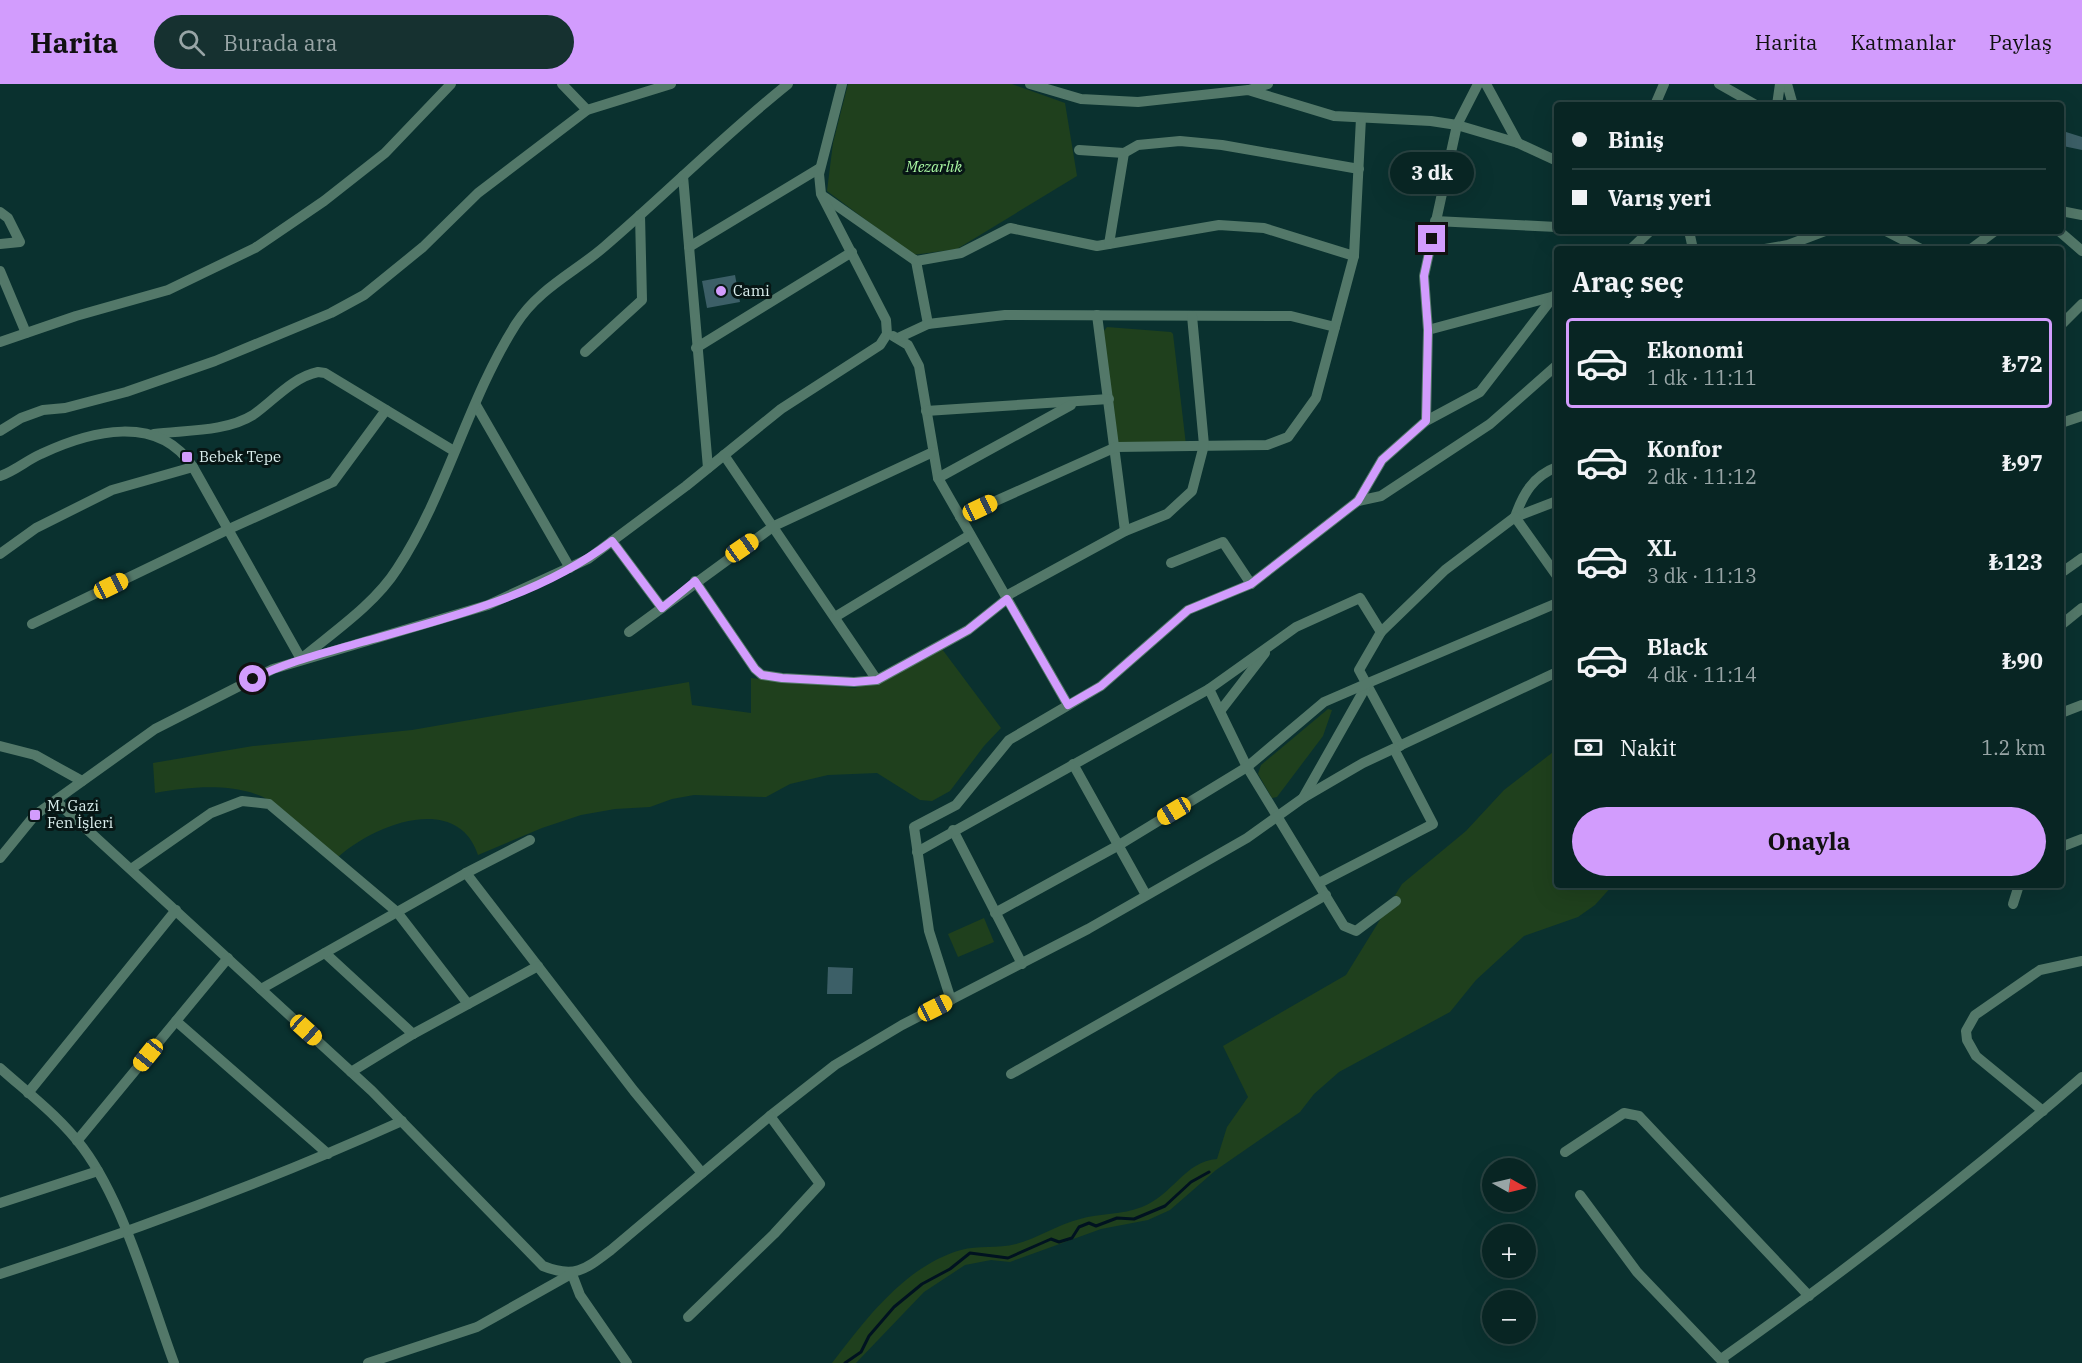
<!DOCTYPE html>
<html lang="tr">
<meta charset="utf-8">
<style>
:root{--surface:#082523;--page:#163130;--text:#f1f3f6;--muted:#98a5a6;--line:#294241;--accent:#d29cfd}
body{margin:0;font-family:"IBM Plex Serif",serif;background:var(--page);color:var(--text);height:100vh;display:flex;flex-direction:column;font-size:22px;white-space:nowrap}
*{box-sizing:border-box;margin:0}
p{font-size:20px;color:var(--muted)}
.icon{flex:none;width:33px;height:33px;fill:none;stroke:currentColor;stroke-width:2;stroke-linecap:round;stroke-linejoin:round}
.map{position:relative;flex:1;overflow:hidden}
.details{position:absolute;left:1554px;top:162px;width:510px;height:642px;display:flex;flex-direction:column;background:var(--surface);border-radius:6px;box-shadow:0 6px 24px #0002,0 0 0 2px var(--line)}
.details>*{flex:none}
.top-card{position:absolute;left:1554px;top:18px;width:510px;height:132px;border-radius:6px;box-shadow:0 6px 24px #0002,0 0 0 2px var(--line);display:grid;align-content:center;height:132px;padding:0 18px;background:var(--surface)}
.needle{width:39px;rotate:98deg}
.tools{position:absolute;left:1482px;top:1074px;display:grid;gap:12px}
.tools a{display:grid;place-items:center;width:54px;height:54px;border-radius:50%;background:var(--surface);box-shadow:0 6px 24px #0002,0 0 0 2px var(--line);font-size:30px}
.end{position:absolute;width:27px;height:27px;margin:-14px;border:8px solid #d29cfd;background:#111;box-shadow:0 0 0 3px #111}
.from{border-radius:50%}
.bubble{position:absolute;height:42px;border-radius:21px;background:var(--surface);box-shadow:0 6px 24px #0002,0 0 0 2px var(--line);font-size:20px;font-weight:800;line-height:42px;text-align:center}
.car{position:absolute;width:18px;height:36px;margin:-18px -9px;border-radius:8px;box-shadow:0 0 4px 2px #0007;background:linear-gradient(#f5c518 24%,#345 0 40%,#f5c518 0 76%,#345 0 86%,#f5c518 0)}
.top-card b{display:flex;align-items:center;gap:21px;height:57px;font-size:22px}
.top-card b+b{border-top:2px solid var(--line)}
.top-card i{width:15px;height:15px;background:var(--text)}
ul{padding:0;list-style:none}
li{display:flex;align-items:center;gap:18px;height:90px;margin:0 12px 9px;padding:0 6px;border:3px solid transparent;border-radius:6px}
li div{flex:1}
li b{display:block;font-size:22px}
li em{font-style:normal;font-weight:800}
li.active{border-color:var(--accent)}
li>.icon{width:54px;height:54px;stroke-width:1.5}
h2{padding:0 18px;font-size:27px;line-height:72px}
.pay{display:flex;align-items:center;gap:15px;height:66px;padding:0 18px;font-size:22px}
.pay p{margin-inline-start:auto}
.action{display:flex;gap:12px;margin-top:auto;padding:12px 18px}
.action a{flex:1;height:69px;border-radius:36px;background:var(--accent);color:#111;font-size:24px;font-weight:800;line-height:69px;text-align:center}
header{display:flex;align-items:center;gap:36px;box-sizing:border-box;height:84px;padding:0 30px;background:var(--accent);color:#111}
header strong{font-size:28px}
nav{display:flex;gap:33px;margin-inline-start:auto;font-size:21px}
.search{width:420px;height:54px;background:var(--page);display:flex;align-items:center;gap:15px;box-sizing:border-box;padding:0 21px;border-radius:33px;color:var(--muted);font-size:22px}
.map>svg:first-child{display:block}
.green{fill:#1f401d}
.lines{fill:none;stroke-linecap:round;stroke-linejoin:round}
.stream{stroke:#001220;stroke-width:3}
.building{fill:#3c5f67}
.minor{stroke:#537869;stroke-width:10}
.route{stroke:#d29cfd;stroke-width:8}
.poi-dot{fill:#d29cfd;stroke:#071615;stroke-width:2}
.labels{text-anchor:middle;stroke-width:6;stroke-linejoin:round;paint-order:stroke}
.park-label{font-size:15px;font-style:italic;fill:#a9f8a3;stroke:#071615}
.poi-label{font-size:15px;fill:#dbefee;stroke:#071615;text-anchor:start}
</style>
<header>
<strong>Harita</strong>
<div class="search"><svg class="icon" aria-label="search" viewBox="0 0 24 24"><circle cx="10" cy="10" r="6"/><path d="M15 15l6 6"/></svg>Burada ara</div>
<nav><a>Harita</a><a>Katmanlar</a><a>Paylaş</a></nav>
</header>
<div class="map">
<svg width="2082" height="1279" viewBox="0 0 2082 1279">
<rect width="100%" height="100%" fill="#0a312f"/>
<g class="green">
<polygon points="848,0 1012,0 1065,19 1077,92 957,165 913,171 827,107 833,59"/>
<polygon points="1107,243 1171,248 1173,250 1186,361 1116,360 1099,253"/>
<path d="M 942,565 L 1001,644 L 984,662 L 950,707 L 932,717 L 920,716 L 877,689 L 828,691 L 790,700 L 766,713 L 694,711 L 672,715 L 650,723 L 615,725 L 581,731 L 542,744 L 478,771 C 457,706 369,742 335,776 C 320,762 276,718 261,712 C 229,699 188,703 155,709 L 153,679 L 253,662 L 412,646 L 689,598 L 692,621 L 751,629 L 751,594 L 855,604 Z"/>
<polygon points="1328,625 1332,626 1323,652 1277,713 1272,714 1258,690 1261,681"/>
<path d="M 1557,665 L 1557,801 L 1613,801 L 1595,821 L 1578,833 L 1524,852 L 1476,896 L 1450,928 L 1339,988 L 1314,1010 L 1300,1028 L 1216,1086 L 1170,1126 L 1148,1136 L 1101,1145 L 1010,1178 L 991,1176 L 965,1181 L 924,1208 L 856,1279 L 832,1279 C 866,1235 905,1182 961,1166 C 978,1161 998,1165 1016,1160 C 1038,1154 1057,1141 1080,1135 C 1100,1129 1122,1131 1142,1123 C 1173,1111 1185,1077 1217,1075 L 1227,1043 L 1248,1013 L 1223,962 L 1346,891 L 1402,800 L 1466,747 L 1504,706 Z"/>
<polygon points="984,834 994,858 958,873 948,850"/>
</g>
<g class="lines">
<polyline class="stream" points="845,1279 861,1268 869,1252 894,1223 922,1200 950,1185 970,1169 1008,1174 1051,1155 1059,1158 1072,1154 1079,1143 1089,1139 1096,1142 1117,1134 1134,1135 1165,1122 1191,1098 1209,1088"/>
</g>
<g class="building">
<polygon points="2066,48 2082,53 2082,66 2063,62"/>
<polygon points="735,191 740,218 707,224 702,197"/>
<polygon points="828,883 853,884 852,910 827,910"/>
</g>
<g class="lines">
<g class="minor">
<polyline points="562,0 587,26"/>
<polyline points="1030,0 1081,15 1138,18 1248,6 1334,32 1431,37 1457,41 1518,59 1557,77"/>
<polyline points="1486,0 1518,59"/>
<polyline points="1719,0 1756,21"/>
<polyline points="1787,0 1793,21"/>
<polyline points="1249,6 1268,0"/>
<polyline points="1655,21 1664,0"/>
<polyline points="1777,21 1780,0"/>
<polyline points="1079,66 1124,69 1138,61 1180,57 1222,61 1359,85"/>
<polyline points="683,92 708,384"/>
<polyline points="823,112 916,177 961,169 1010,144 1097,162 1219,141 1264,144 1354,172"/>
<polyline points="2061,127 2082,131"/>
<polyline points="0,128 8,134 20,158 0,160"/>
<polyline points="1435,137 1557,143"/>
<polyline points="1689,147 1693,165"/>
<polyline points="1886,147 1921,165"/>
<polyline points="2059,147 2082,167"/>
<polyline points="1109,160 1124,69"/>
<polyline points="689,163 820,84"/>
<polyline points="1631,165 1650,147"/>
<polyline points="1765,165 1788,161 1825,147"/>
<polyline points="1971,165 1995,147"/>
<polyline points="916,177 928,240"/>
<polyline points="0,187 26,249"/>
<polyline points="1097,231 1125,447"/>
<polyline points="2061,241 2082,220"/>
<polyline points="1428,246 1555,212"/>
<polyline points="893,252 908,261 919,282 938,394 1068,621"/>
<polyline points="898,254 928,240 1005,231 1291,232 1335,243"/>
<polyline points="0,258 76,232 168,206 255,164 324,117 385,69 451,0"/>
<polyline points="696,264 852,168"/>
<polyline points="585,268 642,216 640,131"/>
<polyline points="476,321 570,484"/>
<polyline points="926,327 1109,315"/>
<polyline points="1426,337 1428,246 1424,192 1457,41 1478,0"/>
<polyline points="2061,339 2082,332"/>
<polyline points="0,347 21,334 43,326 65,324 126,308 215,277 331,229 364,211 423,163 478,109 587,26 671,0"/>
<path d="M 154,350 C 184,346 226,348 253,331 C 273,317 293,293 318,288 L 325,289 L 454,367"/>
<polyline points="724,371 877,596"/>
<path d="M 0,392 C 15,387 27,376 41,370 C 90,347 158,329 193,383 L 301,575 C 332,549 375,520 397,485 C 447,409 467,317 516,240 C 538,205 575,188 604,163 C 667,109 724,51 788,0"/>
<polyline points="938,394 1071,321"/>
<polyline points="1358,417 1381,412 1490,340 1557,281"/>
<polyline points="960,433 1116,363 1267,361 1288,353 1316,314 1354,172 1361,34"/>
<path d="M 1515,433 C 1523,410 1533,392 1557,383"/>
<polyline points="1515,433 1557,417"/>
<polyline points="612,457 662,524"/>
<polyline points="0,470 36,444 112,406 193,383"/>
<polyline points="1171,479 1223,458 1251,500"/>
<polyline points="2061,489 2082,474"/>
<polyline points="695,497 755,585 762,591 782,594 854,598 877,596 968,546 1007,515"/>
<polyline points="1006,512 1125,447 1167,430 1192,407 1204,361 1192,232"/>
<polyline points="835,533 970,451"/>
<polyline points="32,540 229,445 333,398 386,326"/>
<polyline points="2061,541 2082,524"/>
<polyline points="629,548 774,442 933,368"/>
<polyline points="1209,605 1247,683 1344,842 1356,847 1396,817"/>
<polyline points="1221,626 1265,569"/>
<polyline points="2061,629 2082,621"/>
<polyline points="0,662 35,671 82,697"/>
<polyline points="1400,662 1359,586 1381,548 1445,486 1515,433 1557,492"/>
<polyline points="1073,680 1146,811"/>
<polyline points="1303,714 1368,599 1557,519"/>
<path d="M 56,717 L 372,1007 L 543,1182 C 575,1195 586,1185 611,1166 L 770,1032 L 835,981 L 902,941 L 1088,845 L 1247,754 L 1303,714 L 1363,679 L 1557,588"/>
<polyline points="953,746 1022,880"/>
<polyline points="2061,763 2082,755"/>
<polyline points="917,768 1209,605 1296,543 1360,514 1381,548"/>
<polyline points="0,774 35,731 155,645 273,585 488,521 588,475 686,402 781,325 880,261 887,250 886,236 821,110 819,90 842,0"/>
<polyline points="131,785 211,729 242,717 269,720 397,828 468,920"/>
<polyline points="466,789 634,1007 702,1089"/>
<polyline points="1319,799 1433,740 1394,665"/>
<polyline points="2013,820 2019,801"/>
<polyline points="995,829 1119,761 1247,683 1324,618 1368,599"/>
<polyline points="325,869 413,950"/>
<polyline points="261,905 466,789 530,756"/>
<polyline points="951,916 929,847 914,743 956,721 1009,656 1101,602 1188,526 1251,500 1358,417 1382,376 1426,337 1480,308 1554,212"/>
<polyline points="176,937 328,1070"/>
<path d="M 0,984 C 28,1009 60,1033 83,1064 C 124,1119 150,1214 174,1279"/>
<polyline points="351,988 413,950 538,882"/>
<polyline points="1011,990 1326,811"/>
<polyline points="28,1009 176,826"/>
<polyline points="2043,1027 1976,972 1967,956 1966,947 1975,931 2040,886 2082,877"/>
<polyline points="77,1057 228,874"/>
<polyline points="1565,1068 1624,1029 1639,1032 1809,1212"/>
<polyline points="1580,1111 1637,1188 1724,1279"/>
<polyline points="0,1119 98,1087"/>
<path d="M 0,1190 C 137,1146 271,1096 402,1037"/>
<polyline points="572,1190 580,1211 627,1279"/>
<polyline points="688,1233 774,1150 820,1100 770,1032"/>
<path d="M 1721,1275 C 1848,1185 1965,1095 2082,993"/>
<polyline points="368,1279 477,1243 573,1189"/>
</g>
</g>
<g class="lines">
<path class="route" d="M 253,595 C 288,577 325,569 362,558 C 448,534 540,512 612,457 L 662,524 L 695,497 L 755,585 L 762,591 L 782,594 L 854,598 L 877,596 L 968,546 L 1007,515 L 1068,621 L 1101,602 L 1188,526 L 1251,500 L 1358,417 L 1382,376 L 1426,337 L 1428,246 L 1424,192 L 1432,155"/>
</g>
<g class="poi-dot">
<circle cx="721" cy="207" r="6"/>
<rect x="181" y="367" width="12" height="12" rx="3"/>
<rect x="29" y="725" width="12" height="12" rx="3"/>
</g>
<g class="labels">
<g class="park-label">
<text x="934" y="88">Mezarlık</text>
</g>
<g class="poi-label">
<text x="733" y="212">Cami</text>
<text x="199" y="378">Bebek Tepe</text>
<text x="47" y="727">M. Gazi<tspan x="47" dy="17">Fen İşleri</tspan></text>
</g>
</g>
</svg>
<div class="tools">
<a><svg class="needle" viewBox="-14 -14 28 28"><path d="M0-13l5 13h-10z" fill="#e53935"/><path d="M0 13l5-13h-10z" fill="#98a5a6"/></svg></a>
<a>+</a>
<a>−</a>
</div>
<i class="end from" style="left:253px;top:595px"></i>
<i class="end" style="left:1432px;top:155px"></i>
<div class="bubble" style="left:1390px;top:68px;width:84px">3 dk</div>
<i class="car" style="left:980px;top:424px;rotate:65deg"></i>
<i class="car" style="left:742px;top:464px;rotate:55deg"></i>
<i class="car" style="left:111px;top:502px;rotate:64deg"></i>
<i class="car" style="left:1174px;top:727px;rotate:239deg"></i>
<i class="car" style="left:935px;top:924px;rotate:63deg"></i>
<i class="car" style="left:306px;top:946px;rotate:132deg"></i>
<i class="car" style="left:148px;top:971px;rotate:219deg"></i>
<div class="top-card">
<b><i class="from"></i>Biniş</b>
<b><i></i>Varış yeri</b>
</div>
<section class="details">
<h2>Araç seç</h2>
<ul>
<li class="active"><svg class="icon" aria-label="car" viewBox="0 0 24 24"><path d="M5 17H2v-5l4-1 3-4h7l3 4 3 1v5h-3M9 17h6M6 11h13"/><circle cx="7" cy="17" r="2"/><circle cx="17" cy="17" r="2"/></svg><div><b>Ekonomi</b><p>1 dk · 11:11</p></div><em>₺72</em></li>
<li><svg class="icon" aria-label="car" viewBox="0 0 24 24"><path d="M5 17H2v-5l4-1 3-4h7l3 4 3 1v5h-3M9 17h6M6 11h13"/><circle cx="7" cy="17" r="2"/><circle cx="17" cy="17" r="2"/></svg><div><b>Konfor</b><p>2 dk · 11:12</p></div><em>₺97</em></li>
<li><svg class="icon" aria-label="car" viewBox="0 0 24 24"><path d="M5 17H2v-5l4-1 3-4h7l3 4 3 1v5h-3M9 17h6M6 11h13"/><circle cx="7" cy="17" r="2"/><circle cx="17" cy="17" r="2"/></svg><div><b>XL</b><p>3 dk · 11:13</p></div><em>₺123</em></li>
<li><svg class="icon" aria-label="car" viewBox="0 0 24 24"><path d="M5 17H2v-5l4-1 3-4h7l3 4 3 1v5h-3M9 17h6M6 11h13"/><circle cx="7" cy="17" r="2"/><circle cx="17" cy="17" r="2"/></svg><div><b>Black</b><p>4 dk · 11:14</p></div><em>₺90</em></li>
</ul>
<div class="pay"><svg class="icon" aria-label="cash" viewBox="0 0 24 24"><path d="M3 7h18v10H3z"/><circle cx="12" cy="12" r="2"/></svg>Nakit<p>1.2 km</p></div>
<div class="action"><a>Onayla</a></div>
</section>
</div>
